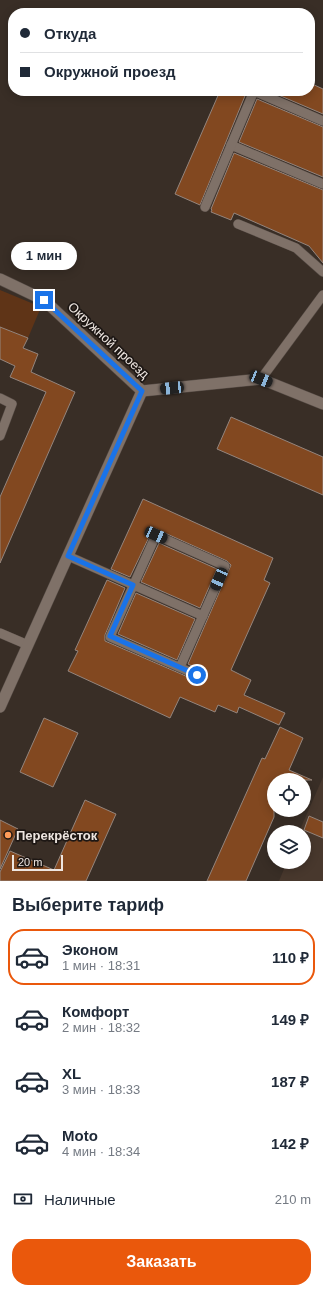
<!DOCTYPE html>
<html lang="ru">
<meta charset="utf-8">
<style>
:root{--surface:#fff;--page:#f2f2f3;--text:#1f2937;--muted:#747a83;--line:#e0e1e3;--accent:#ea580c}
body{margin:0;font-family:Helvetica,sans-serif;background:var(--page);color:var(--text);height:100vh;display:flex;flex-direction:column;font-size:15px;white-space:nowrap}
*{box-sizing:border-box;margin:0}
p{font-size:13px;color:var(--muted)}
.icon{flex:none;width:22px;height:22px;fill:none;stroke:currentColor;stroke-width:2;stroke-linecap:round;stroke-linejoin:round}
.map{position:relative;height:881px;overflow:hidden}
.details{display:flex;flex-direction:column;background:var(--surface);flex:1}
.details>*{flex:none}
.hud{position:absolute;left:8px;top:8px;width:307px;height:88px;border-radius:16px;box-shadow:0 2px 10px #0003;display:grid;align-content:center;height:88px;padding:0 12px;background:var(--surface)}
.buttons{position:absolute;left:267px;top:773px;display:grid;gap:8px}
.buttons a{display:grid;place-items:center;width:44px;height:44px;border-radius:50%;background:var(--surface);box-shadow:0 2px 10px #0003;font-size:20px}
.scale{position:absolute;left:12px;bottom:10px;width:51px;box-sizing:border-box;padding-left:4px;border:2px solid #eee6e1;border-top:0;font-size:11px;line-height:14px;white-space:nowrap;color:#eee6e1;-webkit-text-stroke:3px #1d1714;paint-order:stroke}
.end{position:absolute;width:18px;height:18px;margin:-9px;border:5px solid #1a73e8;background:#fff;box-shadow:0 0 0 2px #fff}
.from{border-radius:50%}
.bubble{position:absolute;height:28px;border-radius:14px;background:var(--surface);box-shadow:0 2px 10px #0003;font-size:13px;font-weight:700;line-height:28px;text-align:center}
.car{position:absolute;width:12px;height:24px;margin:-12px -6px;border-radius:5px;box-shadow:0 0 3px 1px #0007;background:linear-gradient(#222 24%,#8ab4d8 0 40%,#222 0 76%,#8ab4d8 0 86%,#222 0)}
.hud b{display:flex;align-items:center;gap:14px;height:38px;font-size:15px}
.hud b+b{border-top:1px solid var(--line)}
.hud i{width:10px;height:10px;background:var(--text)}
ul{padding:0;list-style:none}
li{display:flex;align-items:center;gap:12px;height:56px;margin:0 8px 6px;padding:0 4px;border:2px solid transparent;border-radius:16px}
li div{flex:1}
li b{display:block;font-size:15px}
li em{font-style:normal;font-weight:700}
li.selected{border-color:var(--accent)}
li>.icon{width:36px;height:36px;stroke-width:1.5}
h2{padding:0 12px;font-size:18px;line-height:48px}
.pay{display:flex;align-items:center;gap:10px;height:44px;padding:0 12px;font-size:15px}
.pay p{margin-inline-start:auto}
.cta{display:flex;gap:8px;margin-top:auto;padding:8px 12px}
.cta a{flex:1;height:46px;border-radius:16px;background:var(--accent);color:#fff;font-size:16px;font-weight:700;line-height:46px;text-align:center}
.map>svg:first-child{display:block}
.built{fill:#48382d}
.green{fill:#5f3417}
.building{fill:#824820;stroke:#94857d}
.lines{fill:none;stroke-linecap:round;stroke-linejoin:round}
.service-casing{stroke:#564c46;stroke-width:10}
.tertiary-casing{stroke:#564c46;stroke-width:12}
.service{stroke:#7f7168;stroke-width:9}
.tertiary{stroke:#7f7168;stroke-width:11}
.route{stroke:#1a73e8;stroke-width:5}
.poi-dot{fill:#fe9b59;stroke:#1d1714;stroke-width:1.5}
.labels{text-anchor:middle;stroke-width:3.5;stroke-linejoin:round;paint-order:stroke}
.street-label{font-size:13px;fill:#eee6e1;stroke:#1d1714}
.poi-label{font-size:13px;font-weight:bold;fill:#eee6e1;stroke:#1d1714;text-anchor:start}
</style>
<div class="map">
<svg width="323" height="881" viewBox="0 0 323 881">
<rect width="100%" height="100%" fill="#392e26"/>
<polygon class="built" points="323,777 323,881 279,881 287,862 304,862 304,832 299,832"/>
<polygon class="green" points="0,290 41,307 28,338 0,327"/>
<g class="building">
<polygon points="310,83 323,89 323,114 269,91 310,91"/>
<polygon points="220,91 247,91 200,205 175,194"/>
<polygon points="257,99 323,127 323,177 239,142"/>
<polygon points="234,153 323,190 323,263 309,246 234,213 231,220 211,212 212,210 211,209"/>
<polygon points="0,327 28,338 23,348 38,354 31,372 75,392 0,563 0,497 46,392 10,377 15,366 0,359"/>
<polygon points="231,417 323,457 323,495 217,449"/>
<polygon points="143,499 273,558 264,580 270,583 231,670 251,680 244,695 285,713 279,725 239,707 237,713 218,705 215,712 180,697 170,718 68,671 78,651 75,650 107,580 125,588 105,635 105,641 195,680 200,680 203,677 202,671 188,664 231,565 227,561 156,529 151,533 130,577 111,569"/>
<polygon points="159,543 217,569 200,608 141,582"/>
<polygon points="136,593 195,619 177,660 118,634"/>
<polygon points="44,718 78,733 53,787 20,772"/>
<polygon points="280,727 303,738 289,770 312,780 274,780 274,817 246,881 207,881 262,758 265,759"/>
<polygon points="85,800 116,814 86,881 0,881 0,872 10,851 54,870"/>
<polygon points="309,816 323,822 323,838 304,830"/>
<polygon points="0,820 18,829 0,869"/>
</g>
<g class="lines">
<defs>
<g id="service">
<polyline points="231,145 323,184"/>
<polyline points="205,207 254,91 323,121"/>
<polyline points="238,224 296,248 323,272"/>
<polyline points="261,379 323,295"/>
<polyline points="0,398 12,404 0,436"/>
<polyline points="68,556 203,616"/>
<polyline points="0,633 28,645"/>
<polyline points="180,667 225,566 156,535 110,637 197,675"/>
</g>
<g id="tertiary">
<polyline points="0,279 44,300 142,391 261,379 323,404"/>
<polyline points="0,707 142,391"/>
</g>
</defs>
<use href="#service" class="service-casing"/>
<use href="#tertiary" class="tertiary-casing"/>
<use href="#service" class="service"/>
<use href="#tertiary" class="tertiary"/>
</g>
<g class="lines">
<polyline class="route" points="44,300 142,391 68,556 133,585 110,636 197,675"/>
</g>
<circle class="poi-dot" cx="8" cy="835" r="4"/>
<g class="labels">
<g class="street-label">
<text transform="translate(109 340) rotate(43)" y="5">Окружной проезд</text>
</g>
<g class="poi-label">
<text x="16" y="840">Перекрёсток</text>
</g>
</g>
</svg>
<div class="buttons">
<a><svg class="icon" aria-label="locate" viewBox="0 0 24 24"><circle cx="12" cy="12" r="6"/><path d="M12 2v4M12 18v4M2 12h4M18 12h4"/></svg></a>
<a><svg class="icon" aria-label="layers" viewBox="0 0 24 24"><path d="M12 4l9 5-9 5-9-5zM3 14l9 5 9-5"/></svg></a>
</div>
<div class="scale">20 m</div>
<i class="end from" style="left:197px;top:675px"></i>
<i class="end" style="left:44px;top:300px"></i>
<div class="bubble" style="left:11px;top:242px;width:66px">1 мин</div>
<i class="car" style="left:261px;top:379px;rotate:112deg"></i>
<i class="car" style="left:172px;top:388px;rotate:264deg"></i>
<i class="car" style="left:156px;top:535px;rotate:114deg"></i>
<i class="car" style="left:219px;top:579px;rotate:204deg"></i>
<div class="hud">
<b><i class="from"></i>Откуда</b>
<b><i></i>Окружной проезд</b>
</div>
</div>
<section class="details">
<h2>Выберите тариф</h2>
<ul>
<li class="selected"><svg class="icon" aria-label="car" viewBox="0 0 24 24"><path d="M5 17H2v-5l4-1 3-4h7l3 4 3 1v5h-3M9 17h6M6 11h13"/><circle cx="7" cy="17" r="2"/><circle cx="17" cy="17" r="2"/></svg><div><b>Эконом</b><p>1 мин · 18:31</p></div><em>110 ₽</em></li>
<li><svg class="icon" aria-label="car" viewBox="0 0 24 24"><path d="M5 17H2v-5l4-1 3-4h7l3 4 3 1v5h-3M9 17h6M6 11h13"/><circle cx="7" cy="17" r="2"/><circle cx="17" cy="17" r="2"/></svg><div><b>Комфорт</b><p>2 мин · 18:32</p></div><em>149 ₽</em></li>
<li><svg class="icon" aria-label="car" viewBox="0 0 24 24"><path d="M5 17H2v-5l4-1 3-4h7l3 4 3 1v5h-3M9 17h6M6 11h13"/><circle cx="7" cy="17" r="2"/><circle cx="17" cy="17" r="2"/></svg><div><b>XL</b><p>3 мин · 18:33</p></div><em>187 ₽</em></li>
<li><svg class="icon" aria-label="car" viewBox="0 0 24 24"><path d="M5 17H2v-5l4-1 3-4h7l3 4 3 1v5h-3M9 17h6M6 11h13"/><circle cx="7" cy="17" r="2"/><circle cx="17" cy="17" r="2"/></svg><div><b>Moto</b><p>4 мин · 18:34</p></div><em>142 ₽</em></li>
</ul>
<div class="pay"><svg class="icon" aria-label="cash" viewBox="0 0 24 24"><path d="M3 7h18v10H3z"/><circle cx="12" cy="12" r="2"/></svg>Наличные<p>210 m</p></div>
<div class="cta"><a>Заказать</a></div>
</section>
